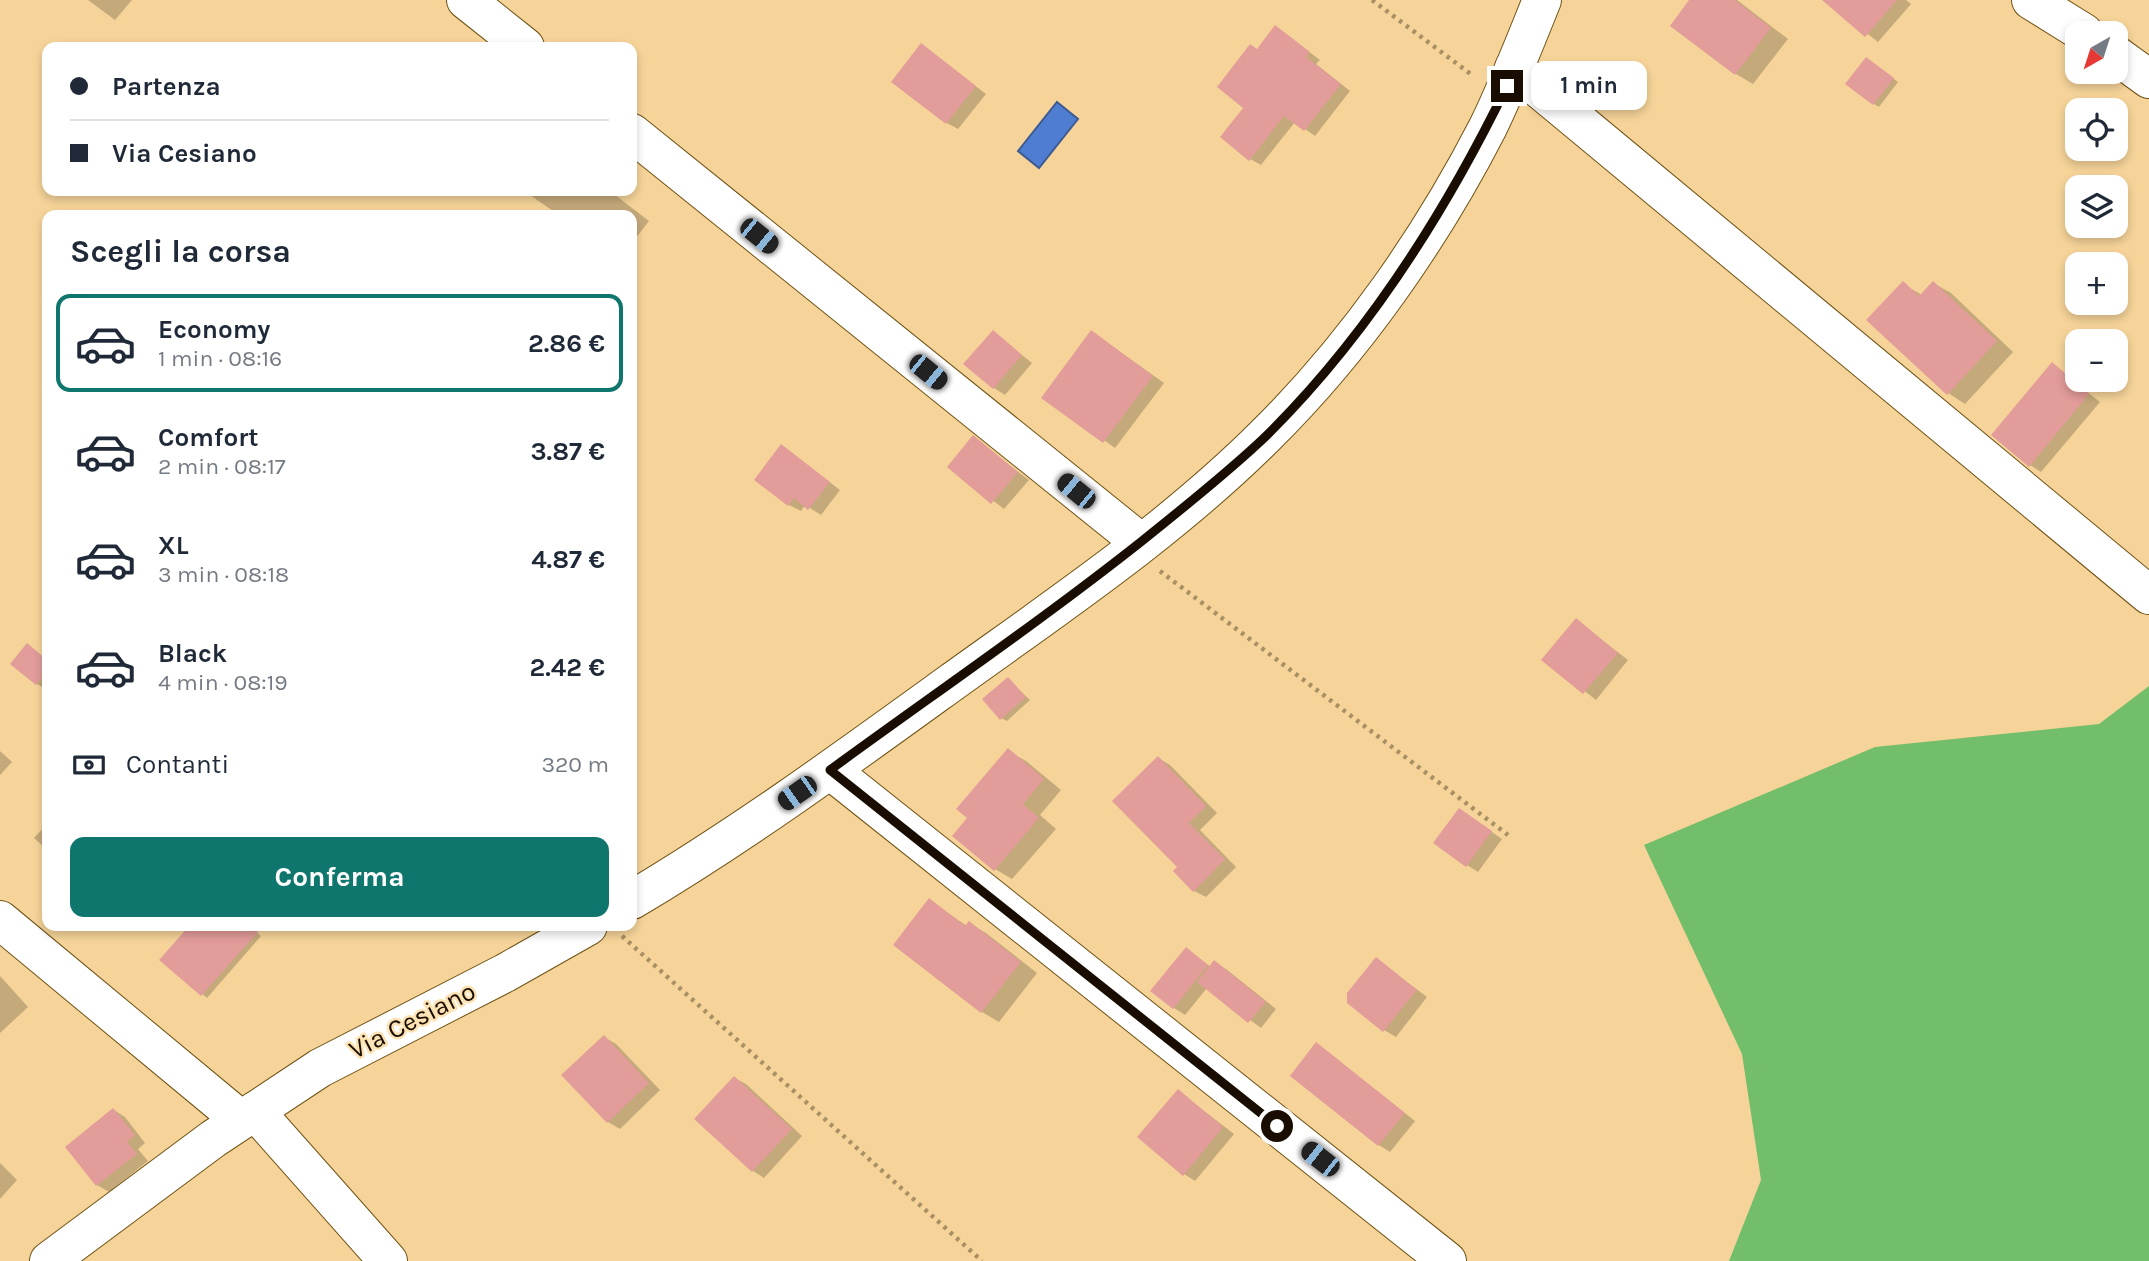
<!DOCTYPE html>
<html lang="it">
<meta charset="utf-8">
<style>
:root{--surface:#fff;--page:#f6f6f7;--text:#1f2937;--muted:#747a83;--line:#e0e1e3;--accent:#0f766e}
body{margin:0;font-family:Karla,sans-serif;background:var(--page);color:var(--text);height:100vh;display:flex;flex-direction:column;font-size:26px;white-space:nowrap}
*{box-sizing:border-box;margin:0}
p{font-size:23px;color:var(--muted)}
.icon{flex:none;width:38px;height:38px;fill:none;stroke:currentColor;stroke-width:2;stroke-linecap:round;stroke-linejoin:round}
.map{position:relative;flex:1;overflow:hidden}
.sheet{position:absolute;left:42px;top:210px;width:595px;height:721px;display:flex;flex-direction:column;background:var(--surface);border-radius:14px;box-shadow:0 4px 10px #0003}
.sheet>*{flex:none}
.guide{position:absolute;left:42px;top:42px;width:595px;height:154px;border-radius:14px;box-shadow:0 4px 10px #0003;display:grid;align-content:center;height:154px;padding:0 28px;background:var(--surface)}
.needle{width:46px;rotate:219deg}
.fabs{position:absolute;left:2065px;top:21px;display:grid;gap:14px}
.fabs a{display:grid;place-items:center;width:63px;height:63px;border-radius:14px;background:var(--surface);box-shadow:0 4px 10px #0003;font-size:35px}
.end{position:absolute;width:32px;height:32px;margin:-16px;border:9px solid #180d00;background:#fff;box-shadow:0 0 0 4px #fff}
.from{border-radius:50%}
.bubble{position:absolute;height:49px;border-radius:14px;background:var(--surface);box-shadow:0 4px 10px #0003;font-size:23px;font-weight:700;line-height:49px;text-align:center}
.car{position:absolute;width:21px;height:42px;margin:-21px -10px;border-radius:9px;box-shadow:0 0 5px 2px #0007;background:linear-gradient(#222 24%,#8ab4d8 0 40%,#222 0 76%,#8ab4d8 0 86%,#222 0)}
.guide b{display:flex;align-items:center;gap:24px;height:66px;font-size:26px}
.guide b+b{border-top:2px solid var(--line)}
.guide i{width:18px;height:18px;background:var(--text)}
ul{padding:0;list-style:none}
li{display:flex;align-items:center;gap:21px;height:98px;margin:0 14px 10px;padding:0 14px;border:4px solid transparent;border-radius:14px}
li div{flex:1}
li b{display:block;font-size:26px}
li em{font-style:normal;font-weight:700}
li.current{border-color:var(--accent)}
li>.icon{width:63px;height:63px;stroke-width:1.5}
h2{padding:0 28px;font-size:32px;line-height:84px}
.pay{display:flex;align-items:center;gap:18px;height:77px;padding:0 28px;font-size:26px}
.pay p{margin-inline-start:auto}
.cta{display:flex;gap:14px;margin-top:auto;padding:14px 28px}
.cta a{flex:1;height:80px;border-radius:14px;background:var(--accent);color:#fff;font-size:28px;font-weight:700;line-height:80px;text-align:center}
.map>svg:first-child{display:block}
.forest{fill:#73be6a}
.water{fill:#4f7dd1;stroke:#3e5b92;stroke-width:2}
.shadow{fill:#0003}
.building{fill:#e29c99}
.lines{fill:none;stroke-linecap:round;stroke-linejoin:round}
.minor-casing{stroke:#6f5214;stroke-width:40}
.path{stroke:#a98f64;stroke-width:4.5;stroke-dasharray:3.5 5;stroke-linecap:butt}
.minor{stroke:#fff;stroke-width:38}
.route{stroke:#180d00;stroke-width:9}
.labels{text-anchor:middle;stroke-width:5;stroke-linejoin:round;paint-order:stroke}
.street-label{font-size:26px;fill:#180d00;stroke:#fde3b3}
</style>
<div class="map">
<svg width="2149" height="1261" viewBox="0 0 2149 1261">
<rect width="100%" height="100%" fill="#f6d499"/>
<polygon class="forest" points="2149,686 2149,1261 1729,1261 1761,1180 1742,1054 1644,845 1875,747 2099,724"/>
<polygon class="water" points="1057,102 1078,119 1039,168 1018,151"/>
<g class="shadow">
<polygon points="88,0 132,0 115,20"/>
<polygon points="1692,0 1737,0 1788,39 1753,84 1736,74"/>
<polygon points="1824,0 1906,0 1911,4 1878,42"/>
<polygon points="1276,27 1320,60 1316,64 1350,91 1315,136 1295,122 1261,165 1250,159 1246,107"/>
<polygon points="389,43 394,46 396,47 385,47"/>
<polygon points="922,46 986,94 958,129 947,123"/>
<polygon points="1871,62 1898,82 1879,107 1874,104"/>
<polygon points="524,191 610,191 649,221 632,243 632,215 559,215"/>
<polygon points="1933,283 1951,293 2013,352 1965,404 1948,393 1903,284 1922,295"/>
<polygon points="993,332 1032,363 1005,395 994,388"/>
<polygon points="1092,332 1164,383 1115,448 1044,397"/>
<polygon points="2052,364 2100,402 2041,472 2030,465"/>
<polygon points="973,438 1029,480 1004,509 949,467"/>
<polygon points="782,446 840,490 821,515 805,505 801,511 789,505"/>
<polygon points="1576,620 1628,660 1596,700 1544,659"/>
<polygon points="33,649 47,661 47,680 42,687 37,684"/>
<polygon points="1008,679 1030,700 1007,721 1001,718"/>
<polygon points="0,751 12,762 0,775"/>
<polygon points="1008,751 1026,761 1061,790 1040,815 1056,829 1012,879 995,869 969,818"/>
<polygon points="1158,758 1170,765 1217,813 1200,830 1236,867 1206,897 1194,891 1179,867"/>
<polygon points="1460,810 1502,839 1478,872 1467,865"/>
<polygon points="47,824 47,850 34,838"/>
<polygon points="930,901 967,926 969,923 986,933 1037,973 999,1022 982,1012"/>
<polygon points="191,926 250,926 261,936 207,998 162,960"/>
<polygon points="1186,949 1211,967 1215,963 1226,969 1276,1009 1261,1028 1207,988 1185,1015 1174,1008"/>
<polygon points="1376,959 1427,997 1396,1037 1384,1030"/>
<polygon points="0,976 28,1007 0,1033"/>
<polygon points="604,1037 616,1044 660,1090 620,1129 608,1122 564,1075"/>
<polygon points="1317,1044 1415,1121 1390,1152 1379,1145"/>
<polygon points="734,1078 746,1084 802,1136 764,1178 753,1171"/>
<polygon points="1178,1091 1234,1134 1195,1181 1184,1174"/>
<polygon points="114,1110 125,1117 145,1143 138,1149 148,1161 109,1192 97,1185 67,1147"/>
<polygon points="0,1163 17,1180 0,1199"/>
</g>
<g class="building">
<polygon points="1689,0 1735,0 1771,28 1735,75 1670,26"/>
<polygon points="1822,0 1897,0 1865,37"/>
<polygon points="1275,25 1310,52 1306,57 1341,84 1304,131 1284,116 1249,161 1220,137 1243,108 1217,87 1250,44 1257,49"/>
<polygon points="921,43 976,86 946,124 891,82"/>
<polygon points="1866,57 1894,78 1873,105 1845,84"/>
<polygon points="1903,281 1919,296 1933,281 1997,341 1947,395 1866,320"/>
<polygon points="993,330 1022,355 993,389 963,364"/>
<polygon points="1091,330 1153,376 1103,443 1041,398"/>
<polygon points="2052,362 2089,394 2029,467 1991,435"/>
<polygon points="973,435 1018,472 991,504 947,467"/>
<polygon points="781,444 830,482 808,510 794,498 788,506 754,480"/>
<polygon points="1576,618 1618,653 1583,694 1541,660"/>
<polygon points="27,643 47,660 47,671 36,685 10,664"/>
<polygon points="1008,677 1026,697 1000,720 982,699"/>
<polygon points="1008,748 1044,779 1023,804 1039,818 994,871 952,836 967,818 956,809"/>
<polygon points="1158,756 1206,806 1189,823 1225,859 1193,892 1173,871 1177,867 1112,801"/>
<polygon points="1459,808 1492,831 1466,867 1433,843"/>
<polygon points="929,898 965,926 969,921 1021,962 981,1013 893,945"/>
<polygon points="189,926 263,926 201,996 159,960"/>
<polygon points="1186,947 1208,965 1173,1009 1150,991"/>
<polygon points="1376,957 1417,990 1383,1032 1347,1003 1347,993"/>
<polygon points="1214,960 1266,1002 1248,1023 1197,982"/>
<polygon points="604,1035 649,1083 607,1123 561,1075"/>
<polygon points="1316,1042 1405,1113 1378,1146 1290,1076"/>
<polygon points="734,1076 792,1129 752,1172 694,1119"/>
<polygon points="1178,1089 1223,1127 1183,1176 1137,1137"/>
<polygon points="113,1108 135,1135 127,1142 137,1154 96,1186 65,1147"/>
</g>
<g class="lines">
<defs>
<g id="minor">
<polyline points="466,0 525,47"/>
<polyline points="2031,0 2084,33"/>
<polyline points="2116,55 2149,79"/>
<polyline points="1514,68 2149,595"/>
<polyline points="632,133 1140,542"/>
<polyline points="830,770 1447,1261"/>
<path d="M 632,900 C 743,834 847,758 952,682 C 1059,605 1172,529 1266,435 C 1355,347 1431,238 1488,127 C 1508,86 1525,42 1542,0"/>
<polyline points="0,920 241,1120"/>
<polyline points="255,1111 388,1261"/>
<polyline points="49,1261 213,1139 320,1068 505,973 588,926"/>
</g>
</defs>
<use href="#minor" class="minor-casing"/>
<g class="path">
<polyline points="1372,0 1472,75"/>
<polyline points="1160,571 1508,835"/>
<polyline points="622,936 982,1261"/>
</g>
<use href="#minor" class="minor"/>
</g>
<g class="lines">
<path class="route" d="M 1277,1126 L 830,770 C 934,694 1041,621 1142,541 C 1184,507 1225,475 1264,438 C 1366,338 1445,213 1507,86"/>
</g>
<g class="labels">
<g class="street-label">
<text transform="translate(412 1020) rotate(-27)" y="9">Via Cesiano</text>
</g>
</g>
</svg>
<div class="fabs">
<a><svg class="needle" viewBox="-14 -14 28 28"><path d="M0-13l5 13h-10z" fill="#e53935"/><path d="M0 13l5-13h-10z" fill="#747a83"/></svg></a>
<a><svg class="icon" aria-label="locate" viewBox="0 0 24 24"><circle cx="12" cy="12" r="6"/><path d="M12 2v4M12 18v4M2 12h4M18 12h4"/></svg></a>
<a><svg class="icon" aria-label="layers" viewBox="0 0 24 24"><path d="M12 4l9 5-9 5-9-5zM3 14l9 5 9-5"/></svg></a>
<a>+</a>
<a>−</a>
</div>
<i class="end from" style="left:1277px;top:1126px"></i>
<i class="end" style="left:1507px;top:86px"></i>
<div class="bubble" style="left:1531px;top:61px;width:116px">1 min</div>
<i class="car" style="left:759px;top:236px;rotate:129deg"></i>
<i class="car" style="left:928px;top:372px;rotate:129deg"></i>
<i class="car" style="left:1076px;top:491px;rotate:309deg"></i>
<i class="car" style="left:797px;top:793px;rotate:235deg"></i>
<i class="car" style="left:1320px;top:1159px;rotate:308deg"></i>
<div class="guide">
<b><i class="from"></i>Partenza</b>
<b><i></i>Via Cesiano</b>
</div>
<section class="sheet">
<h2>Scegli la corsa</h2>
<ul>
<li class="current"><svg class="icon" aria-label="car" viewBox="0 0 24 24"><path d="M5 17H2v-5l4-1 3-4h7l3 4 3 1v5h-3M9 17h6M6 11h13"/><circle cx="7" cy="17" r="2"/><circle cx="17" cy="17" r="2"/></svg><div><b>Economy</b><p>1 min · 08:16</p></div><em>2.86 €</em></li>
<li><svg class="icon" aria-label="car" viewBox="0 0 24 24"><path d="M5 17H2v-5l4-1 3-4h7l3 4 3 1v5h-3M9 17h6M6 11h13"/><circle cx="7" cy="17" r="2"/><circle cx="17" cy="17" r="2"/></svg><div><b>Comfort</b><p>2 min · 08:17</p></div><em>3.87 €</em></li>
<li><svg class="icon" aria-label="car" viewBox="0 0 24 24"><path d="M5 17H2v-5l4-1 3-4h7l3 4 3 1v5h-3M9 17h6M6 11h13"/><circle cx="7" cy="17" r="2"/><circle cx="17" cy="17" r="2"/></svg><div><b>XL</b><p>3 min · 08:18</p></div><em>4.87 €</em></li>
<li><svg class="icon" aria-label="car" viewBox="0 0 24 24"><path d="M5 17H2v-5l4-1 3-4h7l3 4 3 1v5h-3M9 17h6M6 11h13"/><circle cx="7" cy="17" r="2"/><circle cx="17" cy="17" r="2"/></svg><div><b>Black</b><p>4 min · 08:19</p></div><em>2.42 €</em></li>
</ul>
<div class="pay"><svg class="icon" aria-label="cash" viewBox="0 0 24 24"><path d="M3 7h18v10H3z"/><circle cx="12" cy="12" r="2"/></svg>Contanti<p>320 m</p></div>
<div class="cta"><a>Conferma</a></div>
</section>
</div>
